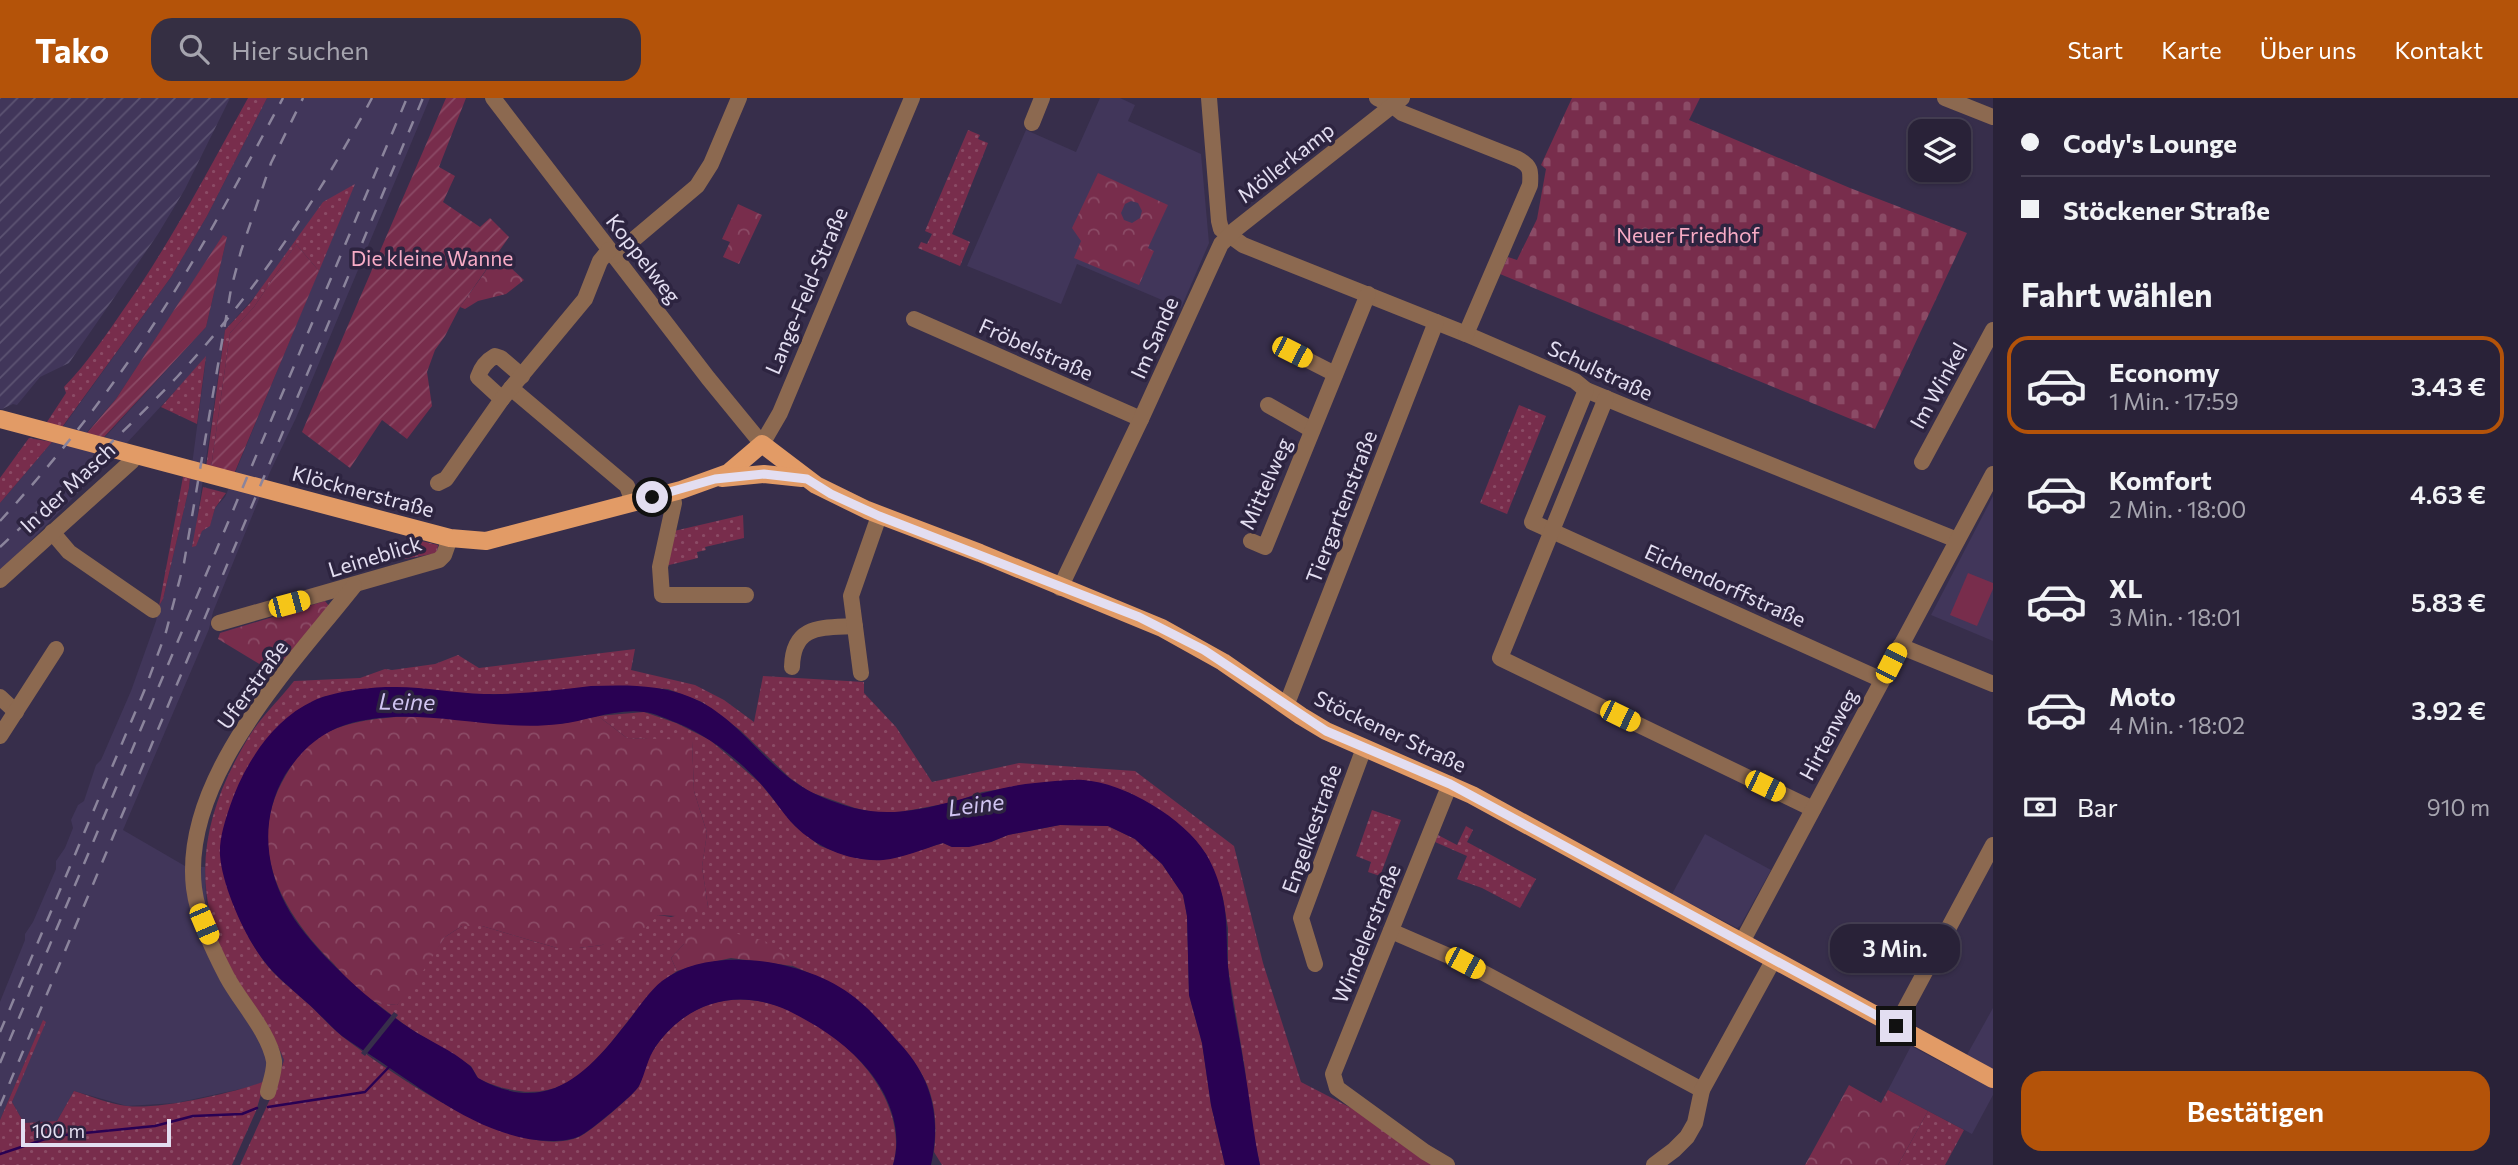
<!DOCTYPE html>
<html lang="de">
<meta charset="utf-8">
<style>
:root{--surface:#292238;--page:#352f43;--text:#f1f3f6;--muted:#a5a4ae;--line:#453f53;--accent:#b45309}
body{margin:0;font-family:Commissioner,sans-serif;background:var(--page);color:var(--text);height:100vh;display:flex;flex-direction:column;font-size:26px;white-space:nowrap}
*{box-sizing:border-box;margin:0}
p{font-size:23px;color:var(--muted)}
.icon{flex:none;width:38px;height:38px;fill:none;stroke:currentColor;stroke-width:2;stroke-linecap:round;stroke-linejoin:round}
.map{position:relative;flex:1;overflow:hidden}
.sheet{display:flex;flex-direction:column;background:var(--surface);width:525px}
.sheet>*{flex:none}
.hud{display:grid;align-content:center;height:154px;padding:0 28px;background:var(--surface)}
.controls{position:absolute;left:1908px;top:21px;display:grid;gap:14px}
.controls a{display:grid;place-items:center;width:63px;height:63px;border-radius:14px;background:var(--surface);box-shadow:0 2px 5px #0004,0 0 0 2px var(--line);font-size:35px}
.scale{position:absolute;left:21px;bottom:18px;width:150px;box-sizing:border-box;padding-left:7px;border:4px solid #e3def1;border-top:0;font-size:19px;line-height:24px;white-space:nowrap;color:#e3def1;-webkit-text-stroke:5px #2d2440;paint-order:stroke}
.end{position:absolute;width:32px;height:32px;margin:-16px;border:9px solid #e3def1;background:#111;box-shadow:0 0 0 4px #111}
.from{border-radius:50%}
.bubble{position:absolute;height:49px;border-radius:21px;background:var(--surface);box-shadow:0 2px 5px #0004,0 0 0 2px var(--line);font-size:23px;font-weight:600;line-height:49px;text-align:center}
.car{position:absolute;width:21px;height:42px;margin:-21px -10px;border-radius:9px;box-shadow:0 0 5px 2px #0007;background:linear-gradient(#f5c518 24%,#345 0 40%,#f5c518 0 76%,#345 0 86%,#f5c518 0)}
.hud b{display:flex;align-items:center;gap:24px;height:66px;font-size:26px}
.hud b+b{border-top:2px solid var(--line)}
.hud i{width:18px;height:18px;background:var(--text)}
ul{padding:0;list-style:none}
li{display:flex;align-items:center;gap:21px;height:98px;margin:0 14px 10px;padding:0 14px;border:4px solid transparent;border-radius:21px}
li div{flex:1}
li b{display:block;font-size:26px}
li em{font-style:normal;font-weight:600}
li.on{border-color:var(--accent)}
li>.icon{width:63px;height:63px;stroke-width:1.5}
h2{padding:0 28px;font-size:32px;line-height:84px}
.pay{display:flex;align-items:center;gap:18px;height:77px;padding:0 28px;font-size:26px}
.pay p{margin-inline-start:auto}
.button{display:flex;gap:14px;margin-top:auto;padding:14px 28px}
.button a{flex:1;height:80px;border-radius:21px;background:var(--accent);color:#fff;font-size:28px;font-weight:600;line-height:80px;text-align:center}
header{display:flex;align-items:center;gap:42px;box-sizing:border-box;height:98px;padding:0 35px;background:var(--accent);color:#fff}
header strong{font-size:33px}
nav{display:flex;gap:38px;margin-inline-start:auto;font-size:24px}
.search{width:490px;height:63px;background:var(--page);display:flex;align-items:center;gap:18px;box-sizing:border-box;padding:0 24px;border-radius:21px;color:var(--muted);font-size:26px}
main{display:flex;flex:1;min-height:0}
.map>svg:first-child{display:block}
.built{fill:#41365a;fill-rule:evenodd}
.industrial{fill:url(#industrial-furrows)}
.grass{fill:url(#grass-dots)}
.forest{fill:url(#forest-crowns);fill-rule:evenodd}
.cemetery{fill:url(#cemetery-stones)}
.garden{fill:url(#garden-furrows)}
.pitch{fill:#782d4c}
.water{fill:#290153}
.pier{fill:#372e4b}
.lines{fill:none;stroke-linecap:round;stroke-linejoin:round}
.stream{stroke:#290153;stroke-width:2.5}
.minor{stroke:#8c6950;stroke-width:16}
.major{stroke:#e29b66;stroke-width:18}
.rail{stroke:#8b849c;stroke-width:2.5;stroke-dasharray:12 12;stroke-linecap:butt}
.route{stroke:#e3def1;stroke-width:9}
.labels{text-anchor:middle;stroke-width:7;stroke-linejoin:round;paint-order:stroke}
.street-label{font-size:21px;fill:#e3def1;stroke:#2d2440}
.park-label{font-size:21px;fill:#f7abc5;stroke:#2d2440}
.water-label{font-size:23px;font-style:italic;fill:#d1c5f2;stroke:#2d2440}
</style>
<header>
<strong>Tako</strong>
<div class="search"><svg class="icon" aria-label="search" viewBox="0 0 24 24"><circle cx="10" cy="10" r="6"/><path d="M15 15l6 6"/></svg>Hier suchen</div>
<nav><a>Start</a><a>Karte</a><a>Über uns</a><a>Kontakt</a></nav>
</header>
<main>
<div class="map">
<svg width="1993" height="1067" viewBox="0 0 1993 1067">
<defs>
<pattern id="industrial-furrows" width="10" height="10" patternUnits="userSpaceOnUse" patternTransform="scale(1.75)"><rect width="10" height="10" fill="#41365a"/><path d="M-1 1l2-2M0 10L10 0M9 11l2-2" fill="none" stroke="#5c5372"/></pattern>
<pattern id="grass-dots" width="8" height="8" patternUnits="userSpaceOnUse" patternTransform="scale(1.75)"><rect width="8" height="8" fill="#782d4c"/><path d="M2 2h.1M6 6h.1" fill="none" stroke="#8b4b66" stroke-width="1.8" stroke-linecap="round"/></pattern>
<pattern id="forest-crowns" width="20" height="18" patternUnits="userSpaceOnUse" patternTransform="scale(1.75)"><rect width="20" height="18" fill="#782d4c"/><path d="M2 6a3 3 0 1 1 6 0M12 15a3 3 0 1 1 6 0" fill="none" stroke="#8b4b66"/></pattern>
<pattern id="cemetery-stones" width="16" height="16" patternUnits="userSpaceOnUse" patternTransform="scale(1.75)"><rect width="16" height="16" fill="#782d4c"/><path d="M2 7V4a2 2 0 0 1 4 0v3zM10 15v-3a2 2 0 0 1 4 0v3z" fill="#8b4b66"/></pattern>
<pattern id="garden-furrows" width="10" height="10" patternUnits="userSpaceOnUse" patternTransform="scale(1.75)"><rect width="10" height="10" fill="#782d4c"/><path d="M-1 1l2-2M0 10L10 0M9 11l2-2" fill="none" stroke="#8b4b66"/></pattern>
</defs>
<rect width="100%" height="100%" fill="#372e4b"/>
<g class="built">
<path d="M 267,0 L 430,0 L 296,320 L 270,374 L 213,514 L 209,531 L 123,732 L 185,768 L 205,769 L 206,802 L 227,863 L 272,935 L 284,962 L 279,978 L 250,989 L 176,1005 L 127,1008 L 74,993 L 57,1023 L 24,1025 L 12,1004 L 43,923 L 0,1022 L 0,904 L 25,842 L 25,836 L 33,824 L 56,771 L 56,763 L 65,750 L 73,730 L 71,722 L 78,707 L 84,703 L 96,667 L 101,662 L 131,593 L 156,523 L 159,508 L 163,501 L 189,390 L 206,260 L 124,348 L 0,474 L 0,405 L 52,344 L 171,179 L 207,118 ZM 354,87 L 225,399 L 215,410 L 210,427 L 202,433 L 193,449 L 225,232 ZM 223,138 L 227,139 L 206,229 L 105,339 L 87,334 L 116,301 Z"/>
<polygon points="1100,0 1120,0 1135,7 1128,23 1201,56 1209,145 1181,210 1077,166 1061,206 967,168 1026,32 1076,54"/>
<polygon points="1993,398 1993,543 1931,517"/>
<polygon points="1705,736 1771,772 1740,828 1737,830 1672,796"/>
<polygon points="1993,910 1993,997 1972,1036 1888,992 1911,948 1958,973"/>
</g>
<polygon class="industrial" points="0,0 230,0 185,91 158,136 69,265 40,279 17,307 13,306 2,311 0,311"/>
<g class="grass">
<path d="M 248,0 L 267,0 L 207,118 L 171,179 L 60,332 L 47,324 L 66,295 L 64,289 C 88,264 106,237 126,208 C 172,142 209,71 248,0 Z"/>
<polygon points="968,32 980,37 978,41 988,45 952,136 970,144 960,168 918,150 921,144 927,146 932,136 925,133"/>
<polygon points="355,86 319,173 296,146 254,209 230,235 211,370 206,369 225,232 251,204 323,104"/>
<polygon points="206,258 197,326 161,309"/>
<polygon points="1519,307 1546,318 1507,416 1480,405"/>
<polygon points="29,340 52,344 0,405 0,380"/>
<polygon points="183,379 190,380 189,390 163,501 159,508"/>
<polygon points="203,389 226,395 215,410 210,428 202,433 196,448 192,449"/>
<polygon points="743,417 744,440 705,449 706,452 697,454 698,460 665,468 674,433"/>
<polygon points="409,440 438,447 437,455 405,461"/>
<path d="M 635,551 L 631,572 L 695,587 L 724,602 L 754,624 L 763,578 L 864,584 L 864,595 L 896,629 L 932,684 L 1019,665 L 1135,673 L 1234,748 L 1263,865 L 1301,984 L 1357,1013 L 1437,1067 L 1260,1067 L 1251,1025 L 1245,971 L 1228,869 L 1228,830 L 1223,800 L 1215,776 L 1206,756 L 1192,739 L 1168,718 L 1130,695 L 1083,682 L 1033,686 L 982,694 L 954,704 L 895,715 L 877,715 L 855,710 L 810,694 L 790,680 L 740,632 L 702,604 L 668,591 L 617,588 L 524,596 L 342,596 L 322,599 L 220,755 C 226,792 241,832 263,862 C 274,878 291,890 305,903 C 318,914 329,928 343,939 C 390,975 519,1065 579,1039 C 589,1035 635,996 639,988 C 643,980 644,971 647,963 C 662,934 686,912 718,904 C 796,884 917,984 893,1067 L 240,1067 L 276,988 L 284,962 C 270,926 245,900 228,865 C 188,784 204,712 250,637 C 262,618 280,601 294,583 L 360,580 L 385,571 L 392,572 L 435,566 L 458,557 L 479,570 Z"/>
<path d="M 644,614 L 676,625 L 710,642 L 760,685 L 795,728 L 820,748 L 848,758 L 872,762 L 898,759 L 943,745 L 952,749 L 991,744 L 1008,737 L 1060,727 L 1108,728 L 1135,741 L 1162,766 L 1183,797 L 1187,818 L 1189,897 L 1202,945 L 1211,1007 L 1225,1067 L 942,1067 L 934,1054 C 941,993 922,968 881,927 C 868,913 858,900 841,891 C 826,882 809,875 793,868 L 791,863 L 684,846 L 671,860 L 677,873 C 622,908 596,1004 519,993 C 506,991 490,987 478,980 L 471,968 L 409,930 L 376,905 L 397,907 L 445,839 L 462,828 L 482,828 L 557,850 L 579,850 L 602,847 L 658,817 L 671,819 L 708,809 L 702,769 L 707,735 L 694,693 L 692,643 L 627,640 L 598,618 Z"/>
<polygon points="1372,712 1401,722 1380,778 1368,774 1371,764 1356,758"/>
<polygon points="1466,728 1473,732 1467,744 1536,781 1520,810 1482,790 1457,781 1467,758 1435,744 1438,737 1457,747"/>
<path d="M 43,922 L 46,924 L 12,1004 L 24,1025 L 57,1023 L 74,993 C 91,998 109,1006 127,1008 C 159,1012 234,995 265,983 L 256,1013 L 232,1067 L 0,1067 L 0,1022 Z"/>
<polygon points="1928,1013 1964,1032 1945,1067 1898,1067"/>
</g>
<g class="forest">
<path d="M 1098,75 L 1168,107 L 1148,150 L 1154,153 L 1139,187 L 1074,160 L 1081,143 L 1072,130 ZM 1131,103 L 1138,105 L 1142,113 L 1140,120 L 1132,125 L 1124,122 L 1121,115 L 1125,106 Z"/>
<polygon points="738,106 762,117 739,166 723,159 730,144 722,141"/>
<polygon points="497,157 524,182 506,196 478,203 465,211 460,209"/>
<polygon points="325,503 330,509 283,568 278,565 271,573 218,541 220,535"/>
<path d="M 420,618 L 560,626 L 598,618 L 627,640 L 692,642 L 694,693 L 707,735 L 702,769 L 708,809 L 695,819 L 658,817 L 641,835 L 602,847 L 579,850 L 557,850 L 482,828 L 462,828 L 445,839 L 416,884 L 397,907 C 390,906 381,907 375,904 C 361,897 343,876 332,864 C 281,813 244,747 286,677 C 295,661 308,644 326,635 C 355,621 388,619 420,618 Z"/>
<path d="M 709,832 C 735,835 783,840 793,868 L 731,860 L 689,869 L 677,873 L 671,860 L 684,846 L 683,834 Z"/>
<polygon points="1849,987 1881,1005 1888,992 1928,1013 1898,1067 1805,1067"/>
</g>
<polygon class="cemetery" points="1572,0 1700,0 1689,22 1850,90 1967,135 1875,331 1500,176 1508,159 1517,162 1537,121 1546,71 1541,67"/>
<g class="garden">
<polygon points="446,0 466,0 439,69 455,78 443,104 480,129 490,120 509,139 460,209 445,238 435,252 427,274 432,308 407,341 382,322 350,370 302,334"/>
<polygon points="223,137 227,139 206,229 104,339 87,335 116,301"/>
<polygon points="296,146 319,173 234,376 211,370 230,235 254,209"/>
</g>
<polygon class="pitch" points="1968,475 1993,485 1993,491 1977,528 1950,517"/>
<path class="water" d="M 591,588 C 625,587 659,586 690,599 C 733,616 756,655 792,682 C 811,696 832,704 854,710 C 915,726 975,690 1035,685 C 1050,684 1067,681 1083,682 C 1125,685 1184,720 1206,756 C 1214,769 1220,786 1223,801 C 1228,823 1226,846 1228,869 C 1231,902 1239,935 1244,968 C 1250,1001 1253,1034 1260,1067 L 1225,1067 L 1211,1007 L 1202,945 L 1189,897 L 1187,818 L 1183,797 L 1162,766 L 1135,741 L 1108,728 L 1060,727 L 1008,737 L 991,744 L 969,749 L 952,749 L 943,745 C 923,751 903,760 883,762 C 851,764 817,750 795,728 C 782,715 772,697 759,684 C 736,659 708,638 677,625 C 667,621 654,615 644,614 C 616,610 587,623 560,626 C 488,635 415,605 345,627 C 318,636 300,654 285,677 C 261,718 264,766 286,807 C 307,848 372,906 411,931 C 429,943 452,952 469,967 C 473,970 475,976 478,980 C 542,1016 582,982 621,932 C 635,916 645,897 662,883 C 712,844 814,863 859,903 C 875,916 889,934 903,949 C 933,983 941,1023 931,1067 L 893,1067 C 903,1034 890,999 869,973 C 847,946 819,928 789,913 C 739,889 688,903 656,948 C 647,961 646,974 639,988 C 635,996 589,1034 580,1038 C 572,1042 560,1043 552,1043 C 486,1043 424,992 372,958 C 362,951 351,945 342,938 C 329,927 318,914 305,903 C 291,890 275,878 264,863 C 245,839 222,788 220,757 C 219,741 225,723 230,708 C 244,667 272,622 313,603 C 332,594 368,589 390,589 C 421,588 453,595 484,596 C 520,597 555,592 591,588 Z"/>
<polygon class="pier" points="394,914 398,917 365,958 361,955"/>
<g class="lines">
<g class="stream">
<polyline points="268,1009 365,994 389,969"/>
<polyline points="0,1056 54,1038 155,1028 193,1018 242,1016 257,1010"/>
</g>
<g class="minor">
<polyline points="493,0 708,280 762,346 780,315 912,0"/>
<polyline points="1209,0 1219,123 1221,131 1243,147 1466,236 1575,283 1586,292 1627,309 1957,442"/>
<path d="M 1377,0 L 1392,7 L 1402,15 L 1518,61 C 1531,68 1531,73 1530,87 L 1466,236"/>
<polyline points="1945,0 1993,19"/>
<polyline points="1032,25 1042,0"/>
<polyline points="614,158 697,88 711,66 739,0"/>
<polyline points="914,221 1141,321"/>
<polyline points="1292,254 1335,276"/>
<polyline points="511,290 627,388 633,404"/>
<polyline points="1586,292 1532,424 1882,582"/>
<polyline points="1606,300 1500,560 1813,711"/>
<path d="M 502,301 L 478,279 C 481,270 486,263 495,258 L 501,260 L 522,278"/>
<polyline points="1268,307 1312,332"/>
<polyline points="1922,364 1993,232"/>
<polyline points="438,385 446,381 502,301 585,201 600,163 609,152"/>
<polyline points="672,395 674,405 660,469 662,497 746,497"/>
<polyline points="52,434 69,454 153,512"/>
<polyline points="1251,443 1265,449 1368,196"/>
<polyline points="0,482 132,363 134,357"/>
<polyline points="1060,490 1141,321 1221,146 1236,131 1402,0"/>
<polyline points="219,525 439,462 444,457 450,440"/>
<polyline points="1900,548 1993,586"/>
<path d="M 792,569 C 793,526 822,530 855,528"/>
<polyline points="861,575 851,498 879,418"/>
<polyline points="0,599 16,614"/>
<polyline points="1286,608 1436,224"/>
<polyline points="0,638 56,551"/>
<polyline points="1391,833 1465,865 1702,992"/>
<polyline points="1742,844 1993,376"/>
<polyline points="1315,866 1301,820 1364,650"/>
<polyline points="1896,928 1993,747"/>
<path d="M 268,994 C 270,985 275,972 274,963 C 269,934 241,905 227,879 C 213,852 198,821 194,790 C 181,680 291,568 354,488"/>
<polyline points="1447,1067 1425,1054 1337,990 1333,976 1450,686"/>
<polyline points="1654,1067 1674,1052 1687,1039 1695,1025 1702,992 1774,861"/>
</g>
<g class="major">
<polyline points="0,321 450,440 486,443 681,392 728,375 762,346 816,387 867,412 980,455 1162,530 1223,564 1301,618 1326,633 1472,697 1993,981"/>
<polyline points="722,380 764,376 802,380"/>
</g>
<g class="rail">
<path d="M 0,423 C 43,376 84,326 121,274 C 183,188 233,93 283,0"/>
<path d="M 0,449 C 59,393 121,338 177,279 C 255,195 318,101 372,0"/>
<polyline points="0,934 145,591 166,534 184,465 231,191 241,153 271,65 303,0"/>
<polyline points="0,965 407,0"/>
<polyline points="0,1008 423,0"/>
</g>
</g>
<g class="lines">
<polyline class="route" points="652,399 715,381 764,376 807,381 831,396 879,418 1139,519 1204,552 1326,633 1450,686 1896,928"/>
</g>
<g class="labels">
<g class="street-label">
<text transform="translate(1286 65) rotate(-38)" y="7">Möllerkamp</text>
<text transform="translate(643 161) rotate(52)" y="7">Koppelweg</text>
<text transform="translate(807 193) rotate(-67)" y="7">Lange-Feld-Straße</text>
<text transform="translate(1155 240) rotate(-66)" y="7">Im Sande</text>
<text transform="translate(1036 252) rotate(24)" y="7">Fröbelstraße</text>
<text transform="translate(1600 273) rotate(25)" y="7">Schulstraße</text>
<text transform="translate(1939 288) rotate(-61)" y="7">Im Winkel</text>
<text transform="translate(1266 386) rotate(-66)" y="7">Mittelweg</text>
<text transform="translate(68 390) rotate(-43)" y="7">In der Masch</text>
<text transform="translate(363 394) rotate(15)" y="7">Klöcknerstraße</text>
<text transform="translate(1342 409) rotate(-69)" y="7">Tiergartenstraße</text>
<text transform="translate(375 459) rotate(-17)" y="7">Leineblick</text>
<text transform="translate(1725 488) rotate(24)" y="7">Eichendorffstraße</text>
<text transform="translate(253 587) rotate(-54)" y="7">Uferstraße</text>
<text transform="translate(1390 634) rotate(25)" y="7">Stöckener Straße</text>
<text transform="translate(1829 637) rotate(-62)" y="7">Hirtenweg</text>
<text transform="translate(1312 731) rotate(-70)" y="7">Engelkestraße</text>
<text transform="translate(1367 836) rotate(-68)" y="7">Windelerstraße</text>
</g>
<g class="park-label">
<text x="1688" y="145">Neuer Friedhof</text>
<text x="432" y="168">Die kleine Wanne</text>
</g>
<g class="water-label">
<text transform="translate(407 604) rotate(1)" y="8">Leine</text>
<text transform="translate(976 707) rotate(-7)" y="8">Leine</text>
</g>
</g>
</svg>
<div class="controls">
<a><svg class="icon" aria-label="layers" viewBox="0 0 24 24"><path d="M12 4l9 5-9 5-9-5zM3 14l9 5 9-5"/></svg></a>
</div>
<div class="scale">100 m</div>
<i class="end from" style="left:652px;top:399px"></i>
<i class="end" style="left:1896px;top:928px"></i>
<div class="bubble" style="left:1830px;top:826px;width:130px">3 Min.</div>
<i class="car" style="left:1292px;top:254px;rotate:117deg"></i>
<i class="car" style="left:289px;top:506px;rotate:75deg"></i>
<i class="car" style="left:1891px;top:565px;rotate:27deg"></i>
<i class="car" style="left:1620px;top:618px;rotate:116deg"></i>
<i class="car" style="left:1765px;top:688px;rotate:116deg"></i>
<i class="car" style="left:204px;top:826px;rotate:157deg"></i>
<i class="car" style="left:1465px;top:865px;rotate:118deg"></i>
</div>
<section class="sheet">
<div class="hud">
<b><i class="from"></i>Cody's Lounge</b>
<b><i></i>Stöckener Straße</b>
</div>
<h2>Fahrt wählen</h2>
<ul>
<li class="on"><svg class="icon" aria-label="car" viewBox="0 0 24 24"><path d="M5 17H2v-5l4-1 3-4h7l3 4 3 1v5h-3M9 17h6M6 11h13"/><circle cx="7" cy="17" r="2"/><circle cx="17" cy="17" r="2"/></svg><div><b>Economy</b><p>1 Min. · 17:59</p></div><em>3.43 €</em></li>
<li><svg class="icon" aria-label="car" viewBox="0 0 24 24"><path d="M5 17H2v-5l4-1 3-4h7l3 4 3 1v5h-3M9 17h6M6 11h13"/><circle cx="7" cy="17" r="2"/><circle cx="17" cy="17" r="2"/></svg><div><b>Komfort</b><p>2 Min. · 18:00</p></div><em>4.63 €</em></li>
<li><svg class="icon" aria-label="car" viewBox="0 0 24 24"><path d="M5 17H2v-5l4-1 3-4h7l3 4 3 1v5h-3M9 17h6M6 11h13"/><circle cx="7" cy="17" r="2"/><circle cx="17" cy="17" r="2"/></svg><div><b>XL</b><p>3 Min. · 18:01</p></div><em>5.83 €</em></li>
<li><svg class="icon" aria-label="car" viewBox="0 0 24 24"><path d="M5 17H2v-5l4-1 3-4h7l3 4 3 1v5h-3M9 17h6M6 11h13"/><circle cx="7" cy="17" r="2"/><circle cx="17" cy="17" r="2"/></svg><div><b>Moto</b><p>4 Min. · 18:02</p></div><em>3.92 €</em></li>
</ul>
<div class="pay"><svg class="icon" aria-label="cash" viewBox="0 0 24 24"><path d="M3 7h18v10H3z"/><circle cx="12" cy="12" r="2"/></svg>Bar<p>910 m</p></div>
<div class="button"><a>Bestätigen</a></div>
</section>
</main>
